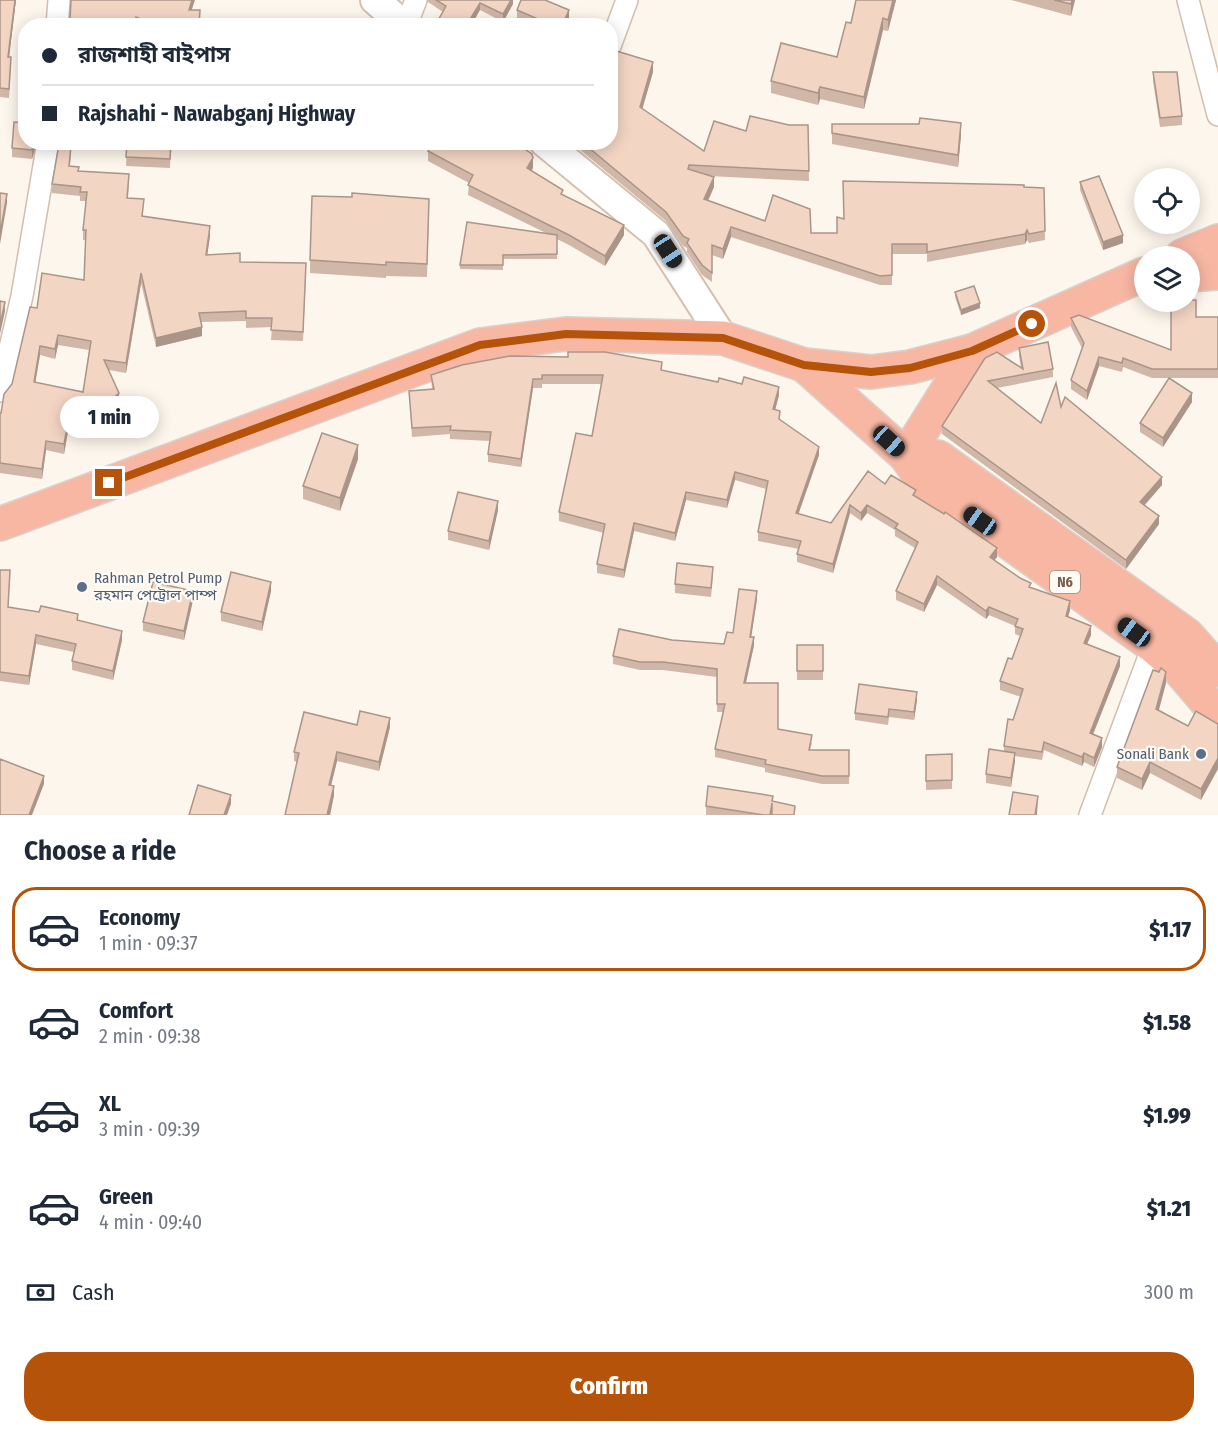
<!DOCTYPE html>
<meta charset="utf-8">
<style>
:root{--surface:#fff;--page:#f2f2f3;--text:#1f2937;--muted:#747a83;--line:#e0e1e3;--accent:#b45309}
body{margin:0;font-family:"Fira Sans Condensed","Noto Sans Bengali",sans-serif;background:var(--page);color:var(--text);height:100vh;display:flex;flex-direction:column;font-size:22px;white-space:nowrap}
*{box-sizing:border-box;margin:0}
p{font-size:20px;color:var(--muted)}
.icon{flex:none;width:33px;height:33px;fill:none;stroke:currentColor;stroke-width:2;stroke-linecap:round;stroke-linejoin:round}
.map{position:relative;height:815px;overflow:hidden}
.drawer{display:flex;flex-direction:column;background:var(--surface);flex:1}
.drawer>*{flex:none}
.top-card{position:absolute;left:18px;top:18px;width:600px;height:132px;border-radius:24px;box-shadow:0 3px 15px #0003;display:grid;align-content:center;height:132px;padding:0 24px;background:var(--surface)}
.fabs{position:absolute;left:1134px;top:168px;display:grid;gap:12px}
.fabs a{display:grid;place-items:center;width:66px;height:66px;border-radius:50%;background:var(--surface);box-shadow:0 3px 15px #0003;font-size:30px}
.end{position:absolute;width:27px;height:27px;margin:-14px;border:8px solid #b45309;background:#fff;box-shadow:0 0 0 3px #fff}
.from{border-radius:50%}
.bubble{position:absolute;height:42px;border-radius:21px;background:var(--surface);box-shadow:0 3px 15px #0003;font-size:20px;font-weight:800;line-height:42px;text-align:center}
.car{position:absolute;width:18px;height:36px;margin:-18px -9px;border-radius:8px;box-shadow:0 0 4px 2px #0007;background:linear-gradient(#222 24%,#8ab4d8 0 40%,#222 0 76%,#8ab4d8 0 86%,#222 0)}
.top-card b{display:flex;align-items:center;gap:21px;height:57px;font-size:22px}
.top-card b+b{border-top:2px solid var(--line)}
.top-card i{width:15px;height:15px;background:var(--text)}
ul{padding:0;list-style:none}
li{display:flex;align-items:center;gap:18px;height:84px;margin:0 12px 9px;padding:0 12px;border:3px solid transparent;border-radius:24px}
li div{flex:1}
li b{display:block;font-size:22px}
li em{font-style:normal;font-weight:800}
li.current{border-color:var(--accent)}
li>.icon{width:54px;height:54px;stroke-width:1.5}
h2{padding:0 24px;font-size:27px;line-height:72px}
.pay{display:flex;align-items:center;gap:15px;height:66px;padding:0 24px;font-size:22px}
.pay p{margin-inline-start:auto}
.cta{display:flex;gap:12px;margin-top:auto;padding:12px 24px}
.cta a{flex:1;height:69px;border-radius:24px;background:var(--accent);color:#fff;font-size:24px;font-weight:800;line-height:69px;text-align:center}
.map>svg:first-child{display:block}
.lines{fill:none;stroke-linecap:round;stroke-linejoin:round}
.street-casing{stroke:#d1beb0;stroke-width:24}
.secondary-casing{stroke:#d6c0b0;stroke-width:32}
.highway-casing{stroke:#dad1cd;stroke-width:36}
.street{stroke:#fff;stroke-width:21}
.secondary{stroke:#fff;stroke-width:28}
.highway{stroke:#f7b7a3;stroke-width:33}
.wall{fill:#d1b7a8;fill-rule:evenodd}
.shaded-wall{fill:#aa9588}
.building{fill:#f3d5c3;stroke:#aa9588;stroke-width:1.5;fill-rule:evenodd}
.route{stroke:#b45309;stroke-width:8}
.service-dot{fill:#5c6f8a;stroke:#fffaf3;stroke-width:2}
.labels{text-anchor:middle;stroke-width:4.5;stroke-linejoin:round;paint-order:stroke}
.shield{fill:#fffaf3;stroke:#a28b7f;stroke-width:1.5}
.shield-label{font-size:14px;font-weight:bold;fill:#7a5c4d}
.service-label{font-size:15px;fill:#4e5e75;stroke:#fffaf3;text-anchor:start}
</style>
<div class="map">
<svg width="1218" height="815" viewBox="0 0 1218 815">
<rect width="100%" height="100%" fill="#fdf6ec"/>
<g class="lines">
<defs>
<g id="street">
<polyline points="1188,0 1218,115"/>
<polyline points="57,26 59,0"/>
<polyline points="406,26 416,0"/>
<polyline points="610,46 627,0"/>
<polyline points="0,391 22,296 48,142"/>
<polyline points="1090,815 1153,646"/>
</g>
<g id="secondary">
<polyline points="375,0 405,26"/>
<polyline points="544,142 656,234 723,338"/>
</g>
<g id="highway">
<polyline points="1182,256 1218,241"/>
<polyline points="1190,275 1218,273"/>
<polyline points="804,365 906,456 922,480 1153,646 1176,666 1218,715"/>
<polyline points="906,456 938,457 1187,635 1218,670"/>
<polyline points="906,456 972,351"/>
<polyline points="0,524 480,345 566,334 723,338 804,365 871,372 910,367 972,351 1144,274"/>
</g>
</defs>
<use href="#street" class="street-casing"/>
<use href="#secondary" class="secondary-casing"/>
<use href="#highway" class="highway-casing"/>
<use href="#street" class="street"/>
<use href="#secondary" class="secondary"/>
<use href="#highway" class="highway"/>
</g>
<g class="wall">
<polygon points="0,0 16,0 9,57 11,66 9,98 0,97"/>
<polygon points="428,0 513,0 513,4 503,22 480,10 443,12 428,2"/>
<polygon points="856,0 896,0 888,31 883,30 864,109 820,99 818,105 771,93 771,81 837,57 851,23"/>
<polygon points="1011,0 1075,0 1071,16"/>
<polygon points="191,10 199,26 138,26 70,20"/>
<polygon points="517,10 569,19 566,26 532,26 517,19"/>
<polygon points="653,72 642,109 704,151 746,131 789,125 808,125 809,181 709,176 714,187 708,201 765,221 811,233 837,233 844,219 1024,187 1044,188 1045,240 1029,243 1027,240 1025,244 927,262 927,254 892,254 892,285 880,285 731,237 723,259 712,255 712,282 702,275 687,252 687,248 683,246 666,221 579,149 579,142 610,142"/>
<polygon points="1153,72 1182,116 1182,125 1160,127 1153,81"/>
<polygon points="832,133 961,135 958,167 832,144"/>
<polygon points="26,142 37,142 32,159 12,157 12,148"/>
<polygon points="127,142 171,142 170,168 126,166"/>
<polygon points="428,151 533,168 531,171 563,195 624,235 605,266 569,245 557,239 557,259 503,259 503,270 460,269 460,265 546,233 468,195 469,183 428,161"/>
<path d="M 71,155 L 70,166 L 79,171 L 129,183 L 128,198 L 143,216 L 210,236 L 207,255 L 240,262 L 306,272 L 303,341 L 271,340 L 272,327 L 246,328 L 246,321 L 201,322 L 202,336 L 156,347 L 141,283 L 126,373 L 109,370 L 119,403 L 89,429 L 69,426 L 64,454 L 46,450 L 42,479 L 0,473 L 0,413 L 1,413 L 12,384 L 37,308 L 84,280 L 86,240 L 83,240 L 83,230 L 86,201 L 80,201 L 80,196 L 52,193 L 52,184 ZM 58,345 L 89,350 L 83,392 L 35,382 L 40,355 L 55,359 Z"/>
<polygon points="1080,182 1123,243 1103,250 1080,190"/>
<polygon points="429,212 427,277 386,276 386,278 310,273 310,260"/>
<polygon points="955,292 980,308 961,315 955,297"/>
<polygon points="1196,317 1218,317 1218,378 1152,378 1123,367 1122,372 1099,366 1087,400 1071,389 1071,380 1082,348 1071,327 1071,318 1171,350"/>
<polygon points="1019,348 1053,369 1053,377 997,388 1041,423 1061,407 1162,485 1145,505 1159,524 1126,569 942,434 942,426 985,358 1021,368 1019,356"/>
<polygon points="662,370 779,395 775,410 780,420 819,455 798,514 831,523 868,471 885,484 916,496 997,557 994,560 1031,588 1070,610 1068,617 1091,635 1087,644 1120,666 1093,734 1102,747 1094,767 1084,762 1082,766 1044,750 1042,760 1015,756 1011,787 986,783 986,774 1004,751 1004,746 1021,697 1000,690 1000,681 1012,659 1020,636 1015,634 1015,626 989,615 986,619 937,585 924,612 896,600 896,591 915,548 895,536 895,530 867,513 861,521 850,513 833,573 797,562 797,554 799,549 758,541 758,532 766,489 735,480 727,508 686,500 675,541 634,531 624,578 597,573 597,564 604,533 559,521 559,512 592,436 602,384 542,384 542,388 533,388 521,467 488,462 488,454 490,441 450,439 450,434 412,437 409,391 432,390 431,375"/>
<polygon points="1192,402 1163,447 1140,432 1140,423"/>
<polygon points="358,459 340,511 303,499 303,486"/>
<polygon points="498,510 489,550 448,540 448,531"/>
<polygon points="0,570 10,579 8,607 78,621 122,640 113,680 72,670 72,661 74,652 36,644 29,685 0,681"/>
<polygon points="713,576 711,597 675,593 675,584"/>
<polygon points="271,591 262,631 221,621 221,612"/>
<polygon points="757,599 751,637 754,645 746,683 778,729 812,743 810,750 849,750 849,784 822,784 765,772 765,768 715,757 715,749 723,712 717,712 717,677 663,670 640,670 613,664 613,656 672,640 724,644"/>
<polygon points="193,600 184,640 143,631 143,622"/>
<rect x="797" y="645" width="26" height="35"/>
<polygon points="1166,683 1159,710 1188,726 1218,724 1201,800 1150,773 1142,790 1117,778 1117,767"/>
<polygon points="917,700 914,720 889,717 888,725 855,720 855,713"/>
<polygon points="357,725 390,727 379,771 337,761 331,785 334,795 330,815 285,815 297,762 294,761 294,752"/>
<polygon points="952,754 952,789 926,790 926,755"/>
<polygon points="773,801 795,815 706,815 706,806"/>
</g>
<g class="shaded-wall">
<polygon points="15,0 16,0 8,66 8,57"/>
<polygon points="192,0 195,0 189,18 189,10"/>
<polygon points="511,0 513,0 513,4 503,22 503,14"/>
<polygon points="893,0 896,0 888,31 888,20"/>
<polygon points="1072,0 1075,0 1071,16 1071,4"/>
<polygon points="480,3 480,10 471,26 466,26"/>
<polygon points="569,10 569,19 566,26 562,26"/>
<polygon points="883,18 883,30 864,109 864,97"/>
<polygon points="653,62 653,72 640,117 640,107"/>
<polygon points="820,87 820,99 818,105 818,93"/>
<polygon points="961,123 961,135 958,167 958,155"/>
<polygon points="34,142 37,142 32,159 32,150"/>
<polygon points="533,158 533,168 527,178 527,168"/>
<polygon points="714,177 714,187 704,209 704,199"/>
<polygon points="7,194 7,203 0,244 0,234"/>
<polygon points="624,225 624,235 605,266 605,256"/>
<polygon points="210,226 210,236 206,264 206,255"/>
<polygon points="731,227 731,237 723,259 723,249"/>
<polygon points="1027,230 1027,240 1025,244 1025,234"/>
<polygon points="1123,235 1123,243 1103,250 1103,242"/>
<polygon points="141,273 141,283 126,373 126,363"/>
<polygon points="5,302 5,311 0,334 0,325"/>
<polygon points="980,303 980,308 961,315 961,310"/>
<polygon points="202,327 202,336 156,347 156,338"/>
<polygon points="58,335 58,345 55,359 55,349"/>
<polygon points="40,346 40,355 34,391 34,382"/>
<polygon points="1099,357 1099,366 1087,400 1087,391"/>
<polygon points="533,379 533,388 521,467 521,459"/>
<polygon points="779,387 779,395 773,418 773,409"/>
<polygon points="119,393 119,403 89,429 89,419"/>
<polygon points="1192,393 1192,402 1163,447 1163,438"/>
<polygon points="69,417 69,426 64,454 64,444"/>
<polygon points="46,441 46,450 42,479 42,469"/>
<polygon points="358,445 358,459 340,511 340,498"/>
<polygon points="819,447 819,455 796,521 796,513"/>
<polygon points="735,472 735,480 727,508 727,500"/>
<polygon points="1162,477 1162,485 1140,510 1140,502"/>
<polygon points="686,492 686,500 675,541 675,533"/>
<polygon points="498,501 498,510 489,550 489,541"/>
<polygon points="850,505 850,513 833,573 833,564"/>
<polygon points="867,505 867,513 861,521 861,513"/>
<polygon points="1159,516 1159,524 1126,569 1126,560"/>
<polygon points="634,523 634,531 624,578 624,570"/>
<polygon points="997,548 997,557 990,566 990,557"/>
<polygon points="937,576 937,585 924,612 924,604"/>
<polygon points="271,582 271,591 262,631 262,622"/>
<polygon points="193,591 193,600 184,640 184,631"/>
<polygon points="757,591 757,599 750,645 750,637"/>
<polygon points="1070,601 1070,610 1066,624 1066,616"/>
<polygon points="989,607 989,615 986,619 986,611"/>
<polygon points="1091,626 1091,635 1084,651 1084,643"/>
<polygon points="122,631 122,640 113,680 113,671"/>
<polygon points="36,635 36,644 29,685 29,676"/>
<polygon points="754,637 754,645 744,691 744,683"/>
<polygon points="1120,657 1120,666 1090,742 1090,733"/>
<polygon points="1166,672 1166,683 1156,720 1156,709"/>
<polygon points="917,692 917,700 914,720 914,712"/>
<polygon points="390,718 390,727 379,771 379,762"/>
<polygon points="1102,738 1102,747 1094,767 1094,758"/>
<polygon points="337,752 337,761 329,794 329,785"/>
<polygon points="1015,753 1015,762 1011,787 1011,778"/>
<polygon points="1084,753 1084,762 1082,766 1082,757"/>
<polygon points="1218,758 1218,769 1201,800 1201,789"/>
<polygon points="1150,762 1150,773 1142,790 1142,779"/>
<polygon points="44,776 44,784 32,815 29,815"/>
<polygon points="334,786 334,795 330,815 327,815"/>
<polygon points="231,795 231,804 227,815 224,815"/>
<polygon points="1038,796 1037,815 1035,815"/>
</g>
<g class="building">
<polygon points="0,0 15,0 8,57 11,57 9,89 0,88"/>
<polygon points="71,0 192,0 189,10 200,10 199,26 159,26 136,17 134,26 66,26 70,20"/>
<polygon points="436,0 511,0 503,14 480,3 466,26 435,26 446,6"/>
<polygon points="521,0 545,0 569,10 562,26 554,26 517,10"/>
<polygon points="856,0 893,0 888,20 883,18 864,97 820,87 818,93 771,81 781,43 837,57 846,22 851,23"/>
<polygon points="1054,0 1072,0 1071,4"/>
<polygon points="351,22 356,26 350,26"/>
<polygon points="613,50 653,62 640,107 704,151 714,121 746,131 750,116 789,125 808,125 809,171 689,165 688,169 714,177 704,199 765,221 773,195 810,209 811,233 837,233 837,217 844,219 843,181 1024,185 1024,187 1044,188 1045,231 1029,234 1027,230 1025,234 927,252 927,244 892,244 892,275 880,276 731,227 723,249 712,245 712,273 702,265 687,243 689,239 683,236 666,212 582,142 610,142 610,57"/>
<polygon points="1153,72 1177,72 1182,116 1160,118"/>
<polygon points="920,118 961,123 958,155 832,133 832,124 919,124"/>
<polygon points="14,122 26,123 26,142 34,142 32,150 12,148"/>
<polygon points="127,142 171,142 170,159 126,157"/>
<polygon points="433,142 514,142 532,154 533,158 527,168 563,190 561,194 624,225 605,256 569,235 468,185 473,175 428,151"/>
<path d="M 59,144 L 71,146 L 69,166 L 79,167 L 78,171 L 129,174 L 127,198 L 144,199 L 142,216 L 210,226 L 206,255 L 240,253 L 240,262 L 306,263 L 303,332 L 271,330 L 272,318 L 246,318 L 246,311 L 199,313 L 202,327 L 156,338 L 141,273 L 126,363 L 104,360 L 119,393 L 89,419 L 69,417 L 64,444 L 46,441 L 42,469 L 0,463 L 0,413 L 1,413 L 4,394 L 12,384 L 30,307 L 37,308 L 42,273 L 84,280 L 86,230 L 83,230 L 87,192 L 80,192 L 81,187 L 52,184 ZM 58,335 L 91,341 L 83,392 L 34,382 L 40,346 L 55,349 Z"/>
<polygon points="1099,176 1123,235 1103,242 1080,182"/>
<polygon points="0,193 7,194 0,234"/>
<polygon points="352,193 429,199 427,264 386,262 386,265 310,260 312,196 352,197"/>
<polygon points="467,222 557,235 557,254 503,255 503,265 460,265"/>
<polygon points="974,286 980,303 961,310 955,292"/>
<polygon points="1190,300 1196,300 1196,317 1218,317 1218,369 1152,369 1123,358 1122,363 1099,357 1087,391 1071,380 1084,343 1071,318 1079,315 1171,350 1171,302 1190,302"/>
<polygon points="0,301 5,302 0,325"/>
<polygon points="1048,342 1053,369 988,381 1041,423 1056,383 1061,407 1065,397 1162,477 1140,502 1159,516 1126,560 942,426 985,358 997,352 1023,369 1019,348"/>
<polygon points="568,352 605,352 662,362 661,370 718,382 719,378 742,384 744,377 779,387 773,409 780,411 779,419 819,447 796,513 831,523 868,471 885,484 891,475 916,490 913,495 944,514 945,512 997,548 990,557 1020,578 1031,583 1029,587 1070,601 1066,616 1091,626 1084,643 1120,657 1090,733 1102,738 1094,758 1084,753 1082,757 1044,742 1042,752 1004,746 1008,719 1013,720 1023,689 1000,681 1008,658 1012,659 1023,629 1015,626 1018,619 989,607 986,611 937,576 924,604 896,591 918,542 895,528 898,524 867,505 861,513 850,505 833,564 797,554 801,541 758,532 768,481 735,472 727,500 686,492 675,533 634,523 624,570 597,564 605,524 559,512 576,433 592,436 603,375 542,375 542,379 533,379 521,459 488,454 491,432 450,430 451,426 412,428 409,391 434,389 431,375 462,365 510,356 568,357"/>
<polygon points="1169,378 1192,393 1163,438 1140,423"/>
<polygon points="322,433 358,445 340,498 303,486"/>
<polygon points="458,492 498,501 489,541 448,531"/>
<polygon points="677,563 713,567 711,588 675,584"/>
<polygon points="0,570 10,570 8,607 39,612 41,606 78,614 77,620 122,631 113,671 72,661 76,644 36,635 29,676 0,672"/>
<polygon points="231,572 271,582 262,622 221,612"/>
<polygon points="153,582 193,591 184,631 143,622"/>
<polygon points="739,589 757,591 750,637 754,637 744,683 778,683 778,729 812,735 809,750 849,750 849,776 822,776 765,764 766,760 715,749 725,704 717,704 717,669 663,662 640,662 613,656 619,629 672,640 724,644 727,632 733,633"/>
<rect x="797" y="645" width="26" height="26"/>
<polygon points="1161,668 1166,672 1156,709 1188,726 1196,711 1218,724 1218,758 1201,789 1150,762 1142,779 1117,767 1153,670 1159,672"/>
<polygon points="859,684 917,692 914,712 889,709 888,717 855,713"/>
<polygon points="360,711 390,718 379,762 337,752 329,785 334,786 327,815 285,815 299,753 294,752 304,712 357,725"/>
<polygon points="989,749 1015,753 1011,778 986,774"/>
<polygon points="952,754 952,780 926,781 926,755"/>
<polygon points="0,759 44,776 29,815 0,815"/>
<polygon points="198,785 231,795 224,815 189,815"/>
<polygon points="708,786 773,796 772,801 795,806 794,815 772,815 772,803 770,815 764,815 706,806"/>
<polygon points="1013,792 1038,796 1035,815 1009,815"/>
</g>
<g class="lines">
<polyline class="route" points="109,483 480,345 566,334 723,338 804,365 871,372 910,368 972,351 1032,324"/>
</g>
<g class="service-dot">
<circle cx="82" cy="587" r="6"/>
<circle cx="1201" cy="754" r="6"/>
</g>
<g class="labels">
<rect class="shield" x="1050" y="571" width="30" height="22" rx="4.5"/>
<g class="shield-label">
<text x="1065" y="587">N6</text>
</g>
<g class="service-label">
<text x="94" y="583">Rahman Petrol Pump<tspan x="94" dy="17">রহমান পেট্রোল পাম্প</tspan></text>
<text x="1189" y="759" text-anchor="end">Sonali Bank</text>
</g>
</g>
</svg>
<div class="fabs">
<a><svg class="icon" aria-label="locate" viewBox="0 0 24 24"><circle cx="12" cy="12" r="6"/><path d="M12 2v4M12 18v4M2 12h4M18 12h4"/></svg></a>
<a><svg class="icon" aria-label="layers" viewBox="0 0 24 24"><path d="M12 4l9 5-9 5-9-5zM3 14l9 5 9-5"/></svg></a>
</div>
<i class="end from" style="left:1032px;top:324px"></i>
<i class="end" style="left:109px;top:483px"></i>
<div class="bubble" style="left:60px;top:396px;width:99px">1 min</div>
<i class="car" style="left:668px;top:251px;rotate:147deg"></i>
<i class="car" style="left:889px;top:441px;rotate:132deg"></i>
<i class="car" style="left:980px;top:521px;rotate:305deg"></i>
<i class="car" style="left:1134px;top:632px;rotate:306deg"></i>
<div class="top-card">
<b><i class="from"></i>রাজশাহী বাইপাস</b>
<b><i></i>Rajshahi - Nawabganj Highway</b>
</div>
</div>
<section class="drawer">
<h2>Choose a ride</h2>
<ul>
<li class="current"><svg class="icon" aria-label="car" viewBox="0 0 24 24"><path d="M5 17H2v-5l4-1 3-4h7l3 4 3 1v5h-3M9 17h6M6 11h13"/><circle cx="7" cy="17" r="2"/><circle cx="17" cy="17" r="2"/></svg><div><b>Economy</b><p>1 min · 09:37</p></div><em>$1.17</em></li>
<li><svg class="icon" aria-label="car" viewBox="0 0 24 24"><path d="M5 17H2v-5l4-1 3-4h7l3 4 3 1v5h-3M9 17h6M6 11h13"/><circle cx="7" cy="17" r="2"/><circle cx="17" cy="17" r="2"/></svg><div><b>Comfort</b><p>2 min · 09:38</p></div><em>$1.58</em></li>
<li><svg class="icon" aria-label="car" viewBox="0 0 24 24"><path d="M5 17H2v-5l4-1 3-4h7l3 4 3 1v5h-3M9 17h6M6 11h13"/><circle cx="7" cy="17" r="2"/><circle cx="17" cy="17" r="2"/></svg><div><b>XL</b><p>3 min · 09:39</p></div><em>$1.99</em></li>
<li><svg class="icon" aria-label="car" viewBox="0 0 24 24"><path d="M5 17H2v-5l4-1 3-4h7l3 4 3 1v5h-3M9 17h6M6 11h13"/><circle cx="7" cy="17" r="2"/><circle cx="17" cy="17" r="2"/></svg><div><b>Green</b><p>4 min · 09:40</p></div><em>$1.21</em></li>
</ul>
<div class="pay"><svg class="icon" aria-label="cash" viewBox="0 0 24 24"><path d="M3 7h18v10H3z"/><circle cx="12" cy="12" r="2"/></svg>Cash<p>300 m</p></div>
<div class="cta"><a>Confirm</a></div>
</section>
